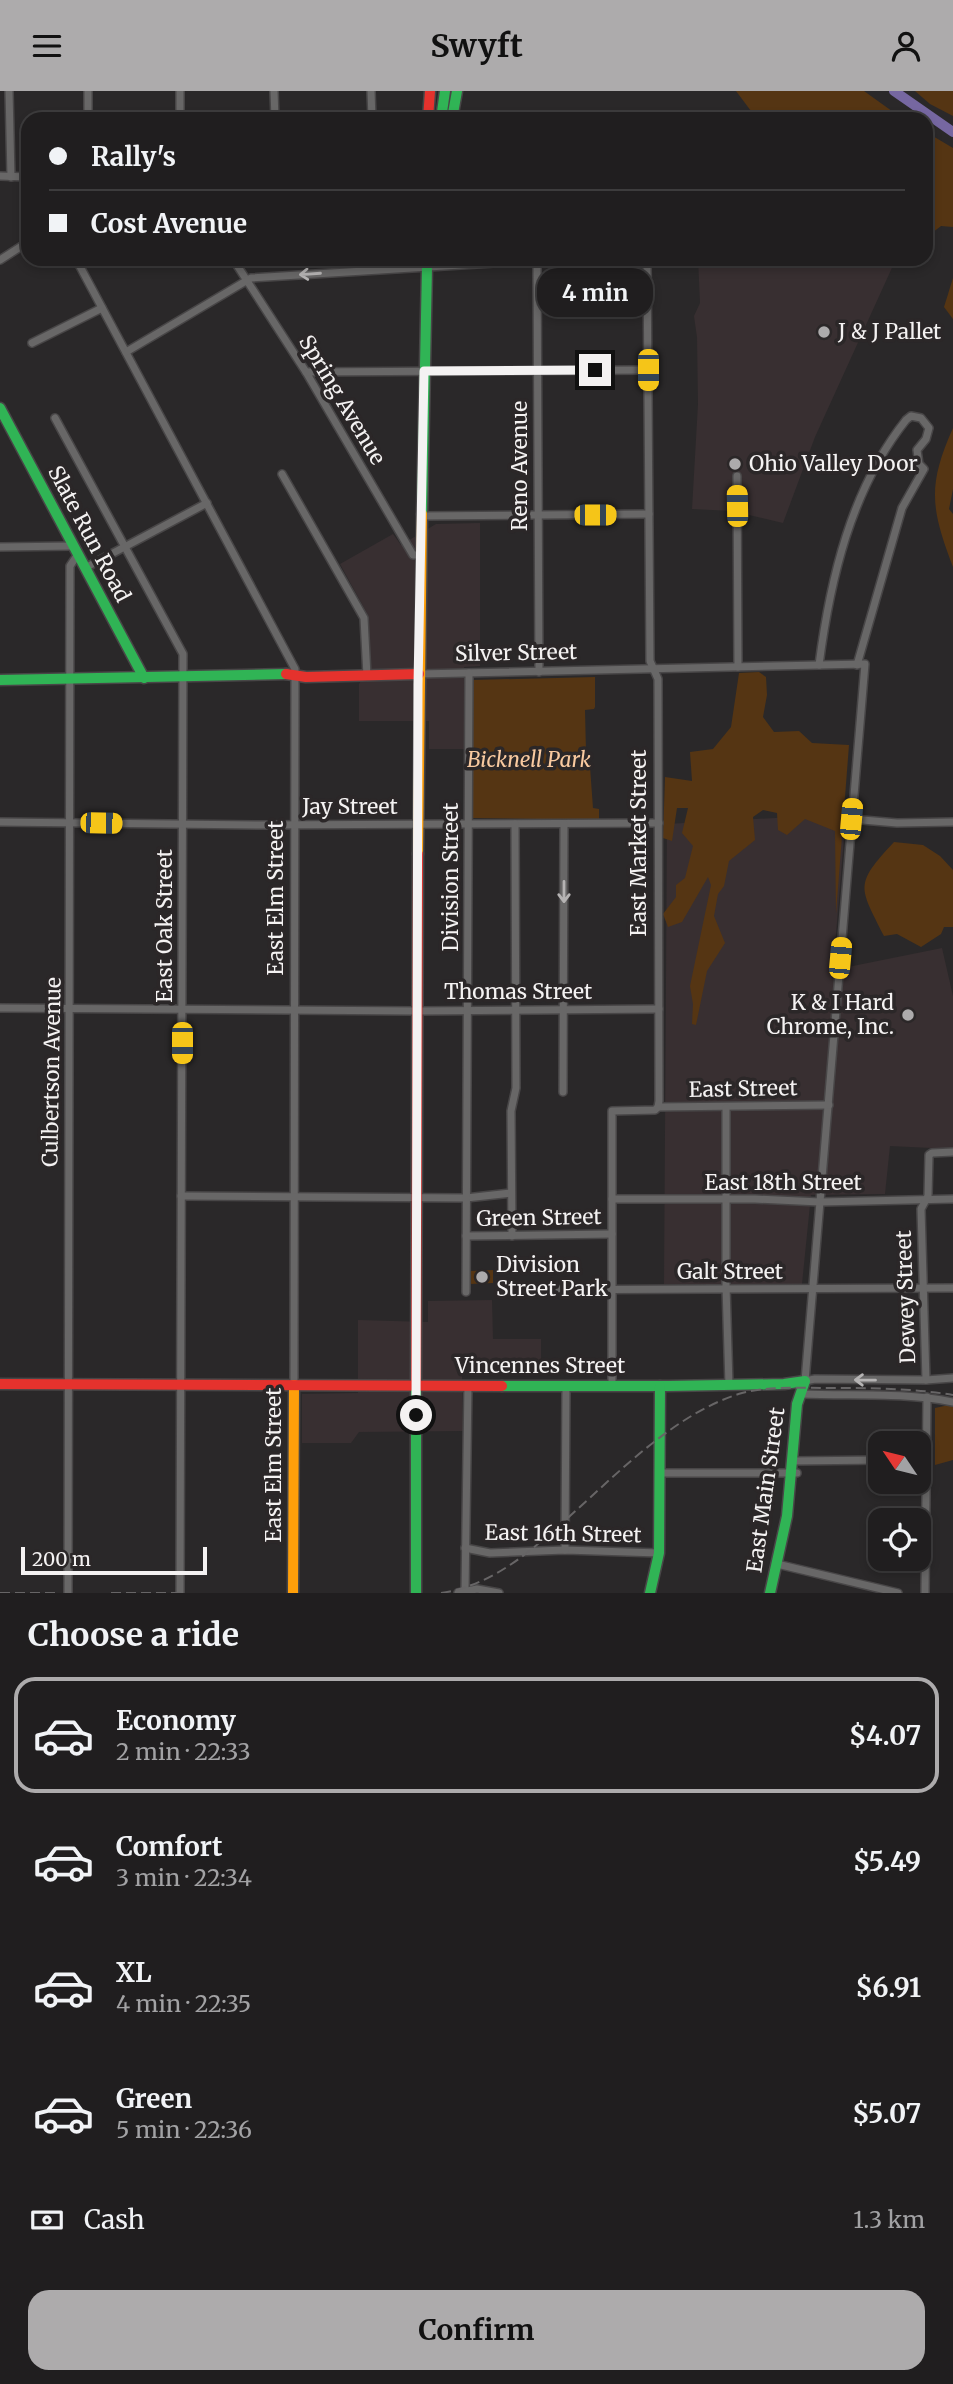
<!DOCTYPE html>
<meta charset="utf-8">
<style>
:root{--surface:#201e1f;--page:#282728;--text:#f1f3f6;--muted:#a2a2a4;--line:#3d3c3d;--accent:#adabac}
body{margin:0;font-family:Merriweather,serif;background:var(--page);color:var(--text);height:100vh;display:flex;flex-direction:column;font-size:26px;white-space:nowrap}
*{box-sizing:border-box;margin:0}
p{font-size:23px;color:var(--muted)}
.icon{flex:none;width:38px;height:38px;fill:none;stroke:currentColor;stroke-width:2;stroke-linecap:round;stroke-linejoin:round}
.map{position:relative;height:1502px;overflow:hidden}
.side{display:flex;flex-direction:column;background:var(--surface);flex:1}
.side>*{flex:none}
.banner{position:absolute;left:21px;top:21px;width:912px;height:154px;border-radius:21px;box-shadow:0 4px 10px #0003,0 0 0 2px var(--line);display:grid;align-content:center;height:154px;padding:0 28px;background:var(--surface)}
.needle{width:46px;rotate:305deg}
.controls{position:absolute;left:868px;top:1340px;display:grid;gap:14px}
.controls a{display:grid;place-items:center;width:63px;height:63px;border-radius:14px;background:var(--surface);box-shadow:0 4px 10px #0003,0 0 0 2px var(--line);font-size:35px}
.scale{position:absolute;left:21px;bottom:18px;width:186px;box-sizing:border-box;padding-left:7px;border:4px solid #f4f2f2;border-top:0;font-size:19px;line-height:24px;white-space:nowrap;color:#f4f2f2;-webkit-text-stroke:5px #2b2728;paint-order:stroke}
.end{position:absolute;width:32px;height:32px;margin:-16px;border:9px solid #f4f2f2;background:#111;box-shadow:0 0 0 4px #111}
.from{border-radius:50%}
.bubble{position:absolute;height:49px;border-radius:21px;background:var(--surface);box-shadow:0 4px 10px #0003,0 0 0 2px var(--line);font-size:23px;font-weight:700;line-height:49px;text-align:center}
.car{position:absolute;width:21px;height:42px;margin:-21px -10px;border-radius:9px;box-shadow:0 0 5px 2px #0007;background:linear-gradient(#f5c518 24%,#345 0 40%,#f5c518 0 76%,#345 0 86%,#f5c518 0)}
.banner b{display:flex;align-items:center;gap:24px;height:66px;font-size:26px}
.banner b+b{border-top:2px solid var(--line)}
.banner i{width:18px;height:18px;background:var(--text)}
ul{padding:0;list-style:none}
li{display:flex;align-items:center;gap:21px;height:116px;margin:0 14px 10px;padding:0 14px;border:4px solid transparent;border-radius:21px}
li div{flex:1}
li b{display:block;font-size:26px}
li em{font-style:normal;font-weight:700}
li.active{border-color:var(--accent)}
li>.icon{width:63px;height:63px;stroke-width:1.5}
h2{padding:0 28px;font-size:32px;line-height:84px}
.pay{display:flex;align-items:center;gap:18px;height:77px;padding:0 28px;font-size:26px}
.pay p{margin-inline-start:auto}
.cta{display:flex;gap:14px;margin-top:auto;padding:14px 28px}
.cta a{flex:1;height:80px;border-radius:21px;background:var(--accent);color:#111;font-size:28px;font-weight:700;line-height:80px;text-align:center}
header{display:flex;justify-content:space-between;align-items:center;height:91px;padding:0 28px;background:var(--accent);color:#111;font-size:32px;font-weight:700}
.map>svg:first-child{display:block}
.built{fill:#382f31}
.green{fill:#553513}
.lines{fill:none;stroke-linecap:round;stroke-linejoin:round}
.river{stroke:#7667a1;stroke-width:10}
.street-casing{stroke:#484647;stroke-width:10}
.fast-casing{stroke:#484647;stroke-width:13}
.slow-casing{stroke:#484647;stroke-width:13}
.jam-casing{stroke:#484647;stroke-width:13}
.street{stroke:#686767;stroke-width:7}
.fast{stroke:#30b455;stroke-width:10}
.slow{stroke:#ff9f0a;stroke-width:10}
.jam{stroke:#e5322d;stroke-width:10}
.rail{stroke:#676566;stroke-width:2;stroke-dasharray:10 5;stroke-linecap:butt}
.oneway{stroke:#b5b3b3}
.route{stroke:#f4f2f2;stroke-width:9}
.poi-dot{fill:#adabac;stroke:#2b2728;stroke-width:2.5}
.labels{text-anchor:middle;stroke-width:7;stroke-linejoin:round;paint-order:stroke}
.poi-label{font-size:21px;fill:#f4f2f2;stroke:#2b2728;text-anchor:start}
.street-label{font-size:21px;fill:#f4f2f2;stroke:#2b2728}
.park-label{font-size:21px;font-style:italic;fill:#f9caa0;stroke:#2b2728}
</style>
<header><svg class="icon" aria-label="menu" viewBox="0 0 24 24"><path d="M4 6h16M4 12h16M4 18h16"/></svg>Swyft<svg class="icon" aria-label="person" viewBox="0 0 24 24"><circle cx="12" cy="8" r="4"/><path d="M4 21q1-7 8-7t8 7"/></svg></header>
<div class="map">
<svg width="953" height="1502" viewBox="0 0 953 1502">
<rect width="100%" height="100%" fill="#2a2829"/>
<g class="built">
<polygon points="698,168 896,168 815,346 783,432 732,420 692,418 698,313 697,246 694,225 700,212"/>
<polygon points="480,432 480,575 464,576 464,658 429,658 429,630 359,630 359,593 369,578 369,526 340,473 393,443 401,454 436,433"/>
<polygon points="846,723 833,879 942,857 953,905 953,1058 890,1055 885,1103 811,1104 802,1193 664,1193 667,733"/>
<polygon points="492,1209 493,1248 541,1248 541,1283 462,1283 463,1340 359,1341 351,1352 302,1352 302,1303 358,1302 358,1229 428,1231 428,1210"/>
</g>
<g class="green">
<polygon points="736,0 864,0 903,28 757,28"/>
<polygon points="915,0 953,0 953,25 930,13"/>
<polygon points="926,41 953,57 953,136 941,135 928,145 926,145"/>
<polygon points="953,187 953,228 944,216"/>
<path d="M 953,337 L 953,398 L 949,418 L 953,423 L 953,476 C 931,418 927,395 953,337 Z"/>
<polygon points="759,581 766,586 767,604 763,626 774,641 799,640 812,652 849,654 836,823 835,740 805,728 787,744 778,739 777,722 763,719 753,726 755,749 729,770 724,795 718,803 714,825 725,852 707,880 696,934 692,933 693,913 690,895 711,794 708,786 682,831 668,836 663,823 676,806 676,794 685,787 693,755 682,742 688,717 677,717 672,750 663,747 665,686 692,690 690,661 713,658 731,636 739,582"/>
<polygon points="595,586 595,616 594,618 585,619 586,661 589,662 593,717 599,718 599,729 472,727 473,589"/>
<path d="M 894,751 L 923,754 L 940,765 L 953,779 L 953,836 L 944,836 L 941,843 L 921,856 L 897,843 L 884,845 C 859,795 854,794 894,751 Z"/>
<polygon points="493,1179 493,1192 470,1193 470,1180"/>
<polygon points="953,1313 953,1369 935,1374 935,1317"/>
</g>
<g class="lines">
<polyline class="river" points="894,0 953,41"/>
<defs>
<g id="street">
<polyline points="9,0 11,86"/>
<polyline points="88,0 88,28"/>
<polyline points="180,0 180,28"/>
<polyline points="274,0 275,28"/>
<polyline points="371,0 372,28"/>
<polyline points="0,85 28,86"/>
<polyline points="76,168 295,578 294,1294"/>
<polyline points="233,168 306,281 413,464 421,464"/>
<polyline points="0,169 28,151"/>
<polyline points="537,169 539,581"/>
<polyline points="32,252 102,217"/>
<polyline points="126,261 251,187 560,168"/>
<polyline points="306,281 648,279"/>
<polyline points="55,327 183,563 180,1502"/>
<polyline points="282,383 364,527 367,585"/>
<polyline points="737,385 738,576"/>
<polyline points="422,425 649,423"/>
<polyline points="0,456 73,455"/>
<polyline points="85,477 207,412"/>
<path d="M 819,574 C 830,489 851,398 906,329 L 911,325 L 921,327 L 929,337 L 926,348 L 917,359 L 919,373 L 924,378 L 902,417 L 857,574"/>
<polyline points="419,583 865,573 805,1290 815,1288 926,1289 953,1287"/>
<polyline points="851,728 897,732 953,731"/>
<polyline points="0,731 259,734 659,732"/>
<polyline points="0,917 417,920 659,918"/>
<polyline points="563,1001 564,733"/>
<polyline points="658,1016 829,1014"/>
<polyline points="726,1017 726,1195 729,1294"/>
<polyline points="181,1105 466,1107 511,1102"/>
<polyline points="612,1108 755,1108 820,1111 953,1108"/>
<polyline points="466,1145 612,1143"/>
<polyline points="512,1145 511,1020 516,997 515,733"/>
<polyline points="508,1199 953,1197"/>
<polyline points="466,1201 469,582"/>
<polyline points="926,1289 921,1118 928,1105 929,1064 932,1062 953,1061"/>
<polyline points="612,1294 612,1020 655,1019 658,1016 659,1010 658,588 650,570 647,168"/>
<path d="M 802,1303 C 853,1305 903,1301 953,1311"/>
<polyline points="792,1370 880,1369"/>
<polyline points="660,1382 797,1382"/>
<polyline points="465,1457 490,1462 565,1459 659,1462"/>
<polyline points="565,1459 566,1295"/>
<polyline points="777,1473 898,1502"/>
<polyline points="465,1501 468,1294"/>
<polyline points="68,1502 70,475 78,463"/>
<polyline points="458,1502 477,1498 499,1502"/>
<polyline points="925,1502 927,1306"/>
</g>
<g id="fast">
<polyline points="441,28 445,0"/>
<polyline points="452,28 457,0"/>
<polyline points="0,317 144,587"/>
<polyline points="422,423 427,176 425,168"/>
<polyline points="0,589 286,583"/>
<polyline points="416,1294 416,1502"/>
<polyline points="502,1295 668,1295 784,1293 805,1290 797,1313 787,1425 770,1502"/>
<polyline points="650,1502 659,1462 660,1295"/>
</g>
<g id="slow">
<polyline points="418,763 422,423"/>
<polyline points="293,1502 294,1294"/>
</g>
<g id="jam">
<polyline points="428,28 430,0"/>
<polyline points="286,583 306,586 419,583"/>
<polyline points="0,1293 502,1295"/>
<polyline points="416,1294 418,763"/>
</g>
</defs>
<use href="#street" class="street-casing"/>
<use href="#fast" class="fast-casing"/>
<use href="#slow" class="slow-casing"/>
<use href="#jam" class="jam-casing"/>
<use href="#street" class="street"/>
<use href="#fast" class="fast"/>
<use href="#slow" class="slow"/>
<use href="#jam" class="jam"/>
<g class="rail">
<polyline points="0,1502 60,1502"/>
<polyline points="111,1502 184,1502"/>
<path d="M 441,1502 C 494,1494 532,1459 571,1424 C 619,1381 677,1321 742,1302 C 769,1295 798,1297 826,1297 C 869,1297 911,1297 953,1304"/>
</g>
</g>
<defs><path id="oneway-shaft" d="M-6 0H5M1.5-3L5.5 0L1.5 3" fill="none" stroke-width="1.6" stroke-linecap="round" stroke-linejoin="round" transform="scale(1.75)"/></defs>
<g class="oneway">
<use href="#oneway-shaft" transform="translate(310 183) rotate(176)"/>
<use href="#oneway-shaft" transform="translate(564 801) rotate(90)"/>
<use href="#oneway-shaft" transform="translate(865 1289) rotate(-179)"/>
</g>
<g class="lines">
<polyline class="route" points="416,1324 418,594 424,280 595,279"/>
</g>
<g class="poi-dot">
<circle cx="824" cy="241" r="7"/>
<circle cx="735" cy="373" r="7"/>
<circle cx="908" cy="924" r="7"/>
<circle cx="482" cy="1186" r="7"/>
</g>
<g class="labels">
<g class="poi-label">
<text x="838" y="248">J &amp; J Pallet</text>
<text x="749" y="380">Ohio Valley Door</text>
<text x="894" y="919" text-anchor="end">K &amp; I Hard<tspan x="894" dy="24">Chrome, Inc.</tspan></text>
<text x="496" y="1181">Division<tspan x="496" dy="24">Street Park</tspan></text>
</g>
<g class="street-label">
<text transform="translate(342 309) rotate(59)" y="7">Spring Avenue</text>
<text transform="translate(520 375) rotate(-90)" y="7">Reno Avenue</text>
<text transform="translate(89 443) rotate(62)" y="7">Slate Run Road</text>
<text transform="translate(516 562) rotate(-1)" y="7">Silver Street</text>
<text x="350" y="723">Jay Street</text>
<text transform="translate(639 752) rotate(-90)" y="7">East Market Street</text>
<text transform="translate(451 786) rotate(-90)" y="7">Division Street</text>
<text transform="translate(276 807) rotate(-90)" y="7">East Elm Street</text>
<text transform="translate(165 835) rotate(-90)" y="7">East Oak Street</text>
<text x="518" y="908">Thomas Street</text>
<text transform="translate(52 981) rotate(-89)" y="7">Culbertson Avenue</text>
<text transform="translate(743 998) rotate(-1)" y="7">East Street</text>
<text x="783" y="1099">East 18th Street</text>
<text transform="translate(539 1127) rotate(-1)" y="7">Green Street</text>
<text x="730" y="1188">Galt Street</text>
<text transform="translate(906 1206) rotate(-92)" y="7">Dewey Street</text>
<text x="540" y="1282">Vincennes Street</text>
<text transform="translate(274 1374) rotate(-90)" y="7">East Elm Street</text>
<text transform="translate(766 1399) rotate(-82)" y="7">East Main Street</text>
<text transform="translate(563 1443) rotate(1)" y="7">East 16th Street</text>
</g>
<g class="park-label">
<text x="529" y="676">Bicknell Park</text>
</g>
</g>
</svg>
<div class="controls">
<a><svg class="needle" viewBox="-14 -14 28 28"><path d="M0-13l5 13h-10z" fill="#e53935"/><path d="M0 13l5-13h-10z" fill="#a2a2a4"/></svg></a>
<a><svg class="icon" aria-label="locate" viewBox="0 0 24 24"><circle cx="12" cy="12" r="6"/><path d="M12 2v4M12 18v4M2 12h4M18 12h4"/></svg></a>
</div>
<div class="scale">200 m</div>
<i class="end from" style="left:416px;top:1324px"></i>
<i class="end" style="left:595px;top:279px"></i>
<div class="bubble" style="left:537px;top:177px;width:116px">4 min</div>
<i class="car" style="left:648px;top:279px;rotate:180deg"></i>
<i class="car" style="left:737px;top:415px;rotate:359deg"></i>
<i class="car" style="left:595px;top:424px;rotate:90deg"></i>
<i class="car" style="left:851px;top:728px;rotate:5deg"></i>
<i class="car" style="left:101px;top:732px;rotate:91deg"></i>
<i class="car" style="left:840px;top:867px;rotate:5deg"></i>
<i class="car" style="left:182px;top:952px;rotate:180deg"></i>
<div class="banner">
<b><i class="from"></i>Rally's</b>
<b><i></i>Cost Avenue</b>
</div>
</div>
<section class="side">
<h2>Choose a ride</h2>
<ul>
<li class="active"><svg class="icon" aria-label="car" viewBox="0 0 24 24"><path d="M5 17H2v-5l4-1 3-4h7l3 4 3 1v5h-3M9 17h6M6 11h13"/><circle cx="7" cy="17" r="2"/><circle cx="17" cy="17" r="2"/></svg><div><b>Economy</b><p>2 min · 22:33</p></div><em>$4.07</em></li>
<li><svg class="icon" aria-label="car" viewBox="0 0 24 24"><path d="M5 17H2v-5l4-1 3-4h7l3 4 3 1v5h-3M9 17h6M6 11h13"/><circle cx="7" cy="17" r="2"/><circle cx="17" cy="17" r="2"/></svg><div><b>Comfort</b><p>3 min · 22:34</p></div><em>$5.49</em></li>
<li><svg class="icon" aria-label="car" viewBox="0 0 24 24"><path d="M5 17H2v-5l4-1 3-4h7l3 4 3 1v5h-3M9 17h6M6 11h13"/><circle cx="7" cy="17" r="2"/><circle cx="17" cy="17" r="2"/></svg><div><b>XL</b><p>4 min · 22:35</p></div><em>$6.91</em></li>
<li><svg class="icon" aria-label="car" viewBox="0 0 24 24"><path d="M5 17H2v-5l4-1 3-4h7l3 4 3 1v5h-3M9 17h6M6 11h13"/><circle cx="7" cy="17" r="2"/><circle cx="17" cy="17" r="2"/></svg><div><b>Green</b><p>5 min · 22:36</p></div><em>$5.07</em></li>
</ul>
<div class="pay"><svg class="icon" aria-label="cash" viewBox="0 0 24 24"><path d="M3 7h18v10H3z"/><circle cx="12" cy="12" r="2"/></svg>Cash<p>1.3 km</p></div>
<div class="cta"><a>Confirm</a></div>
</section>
